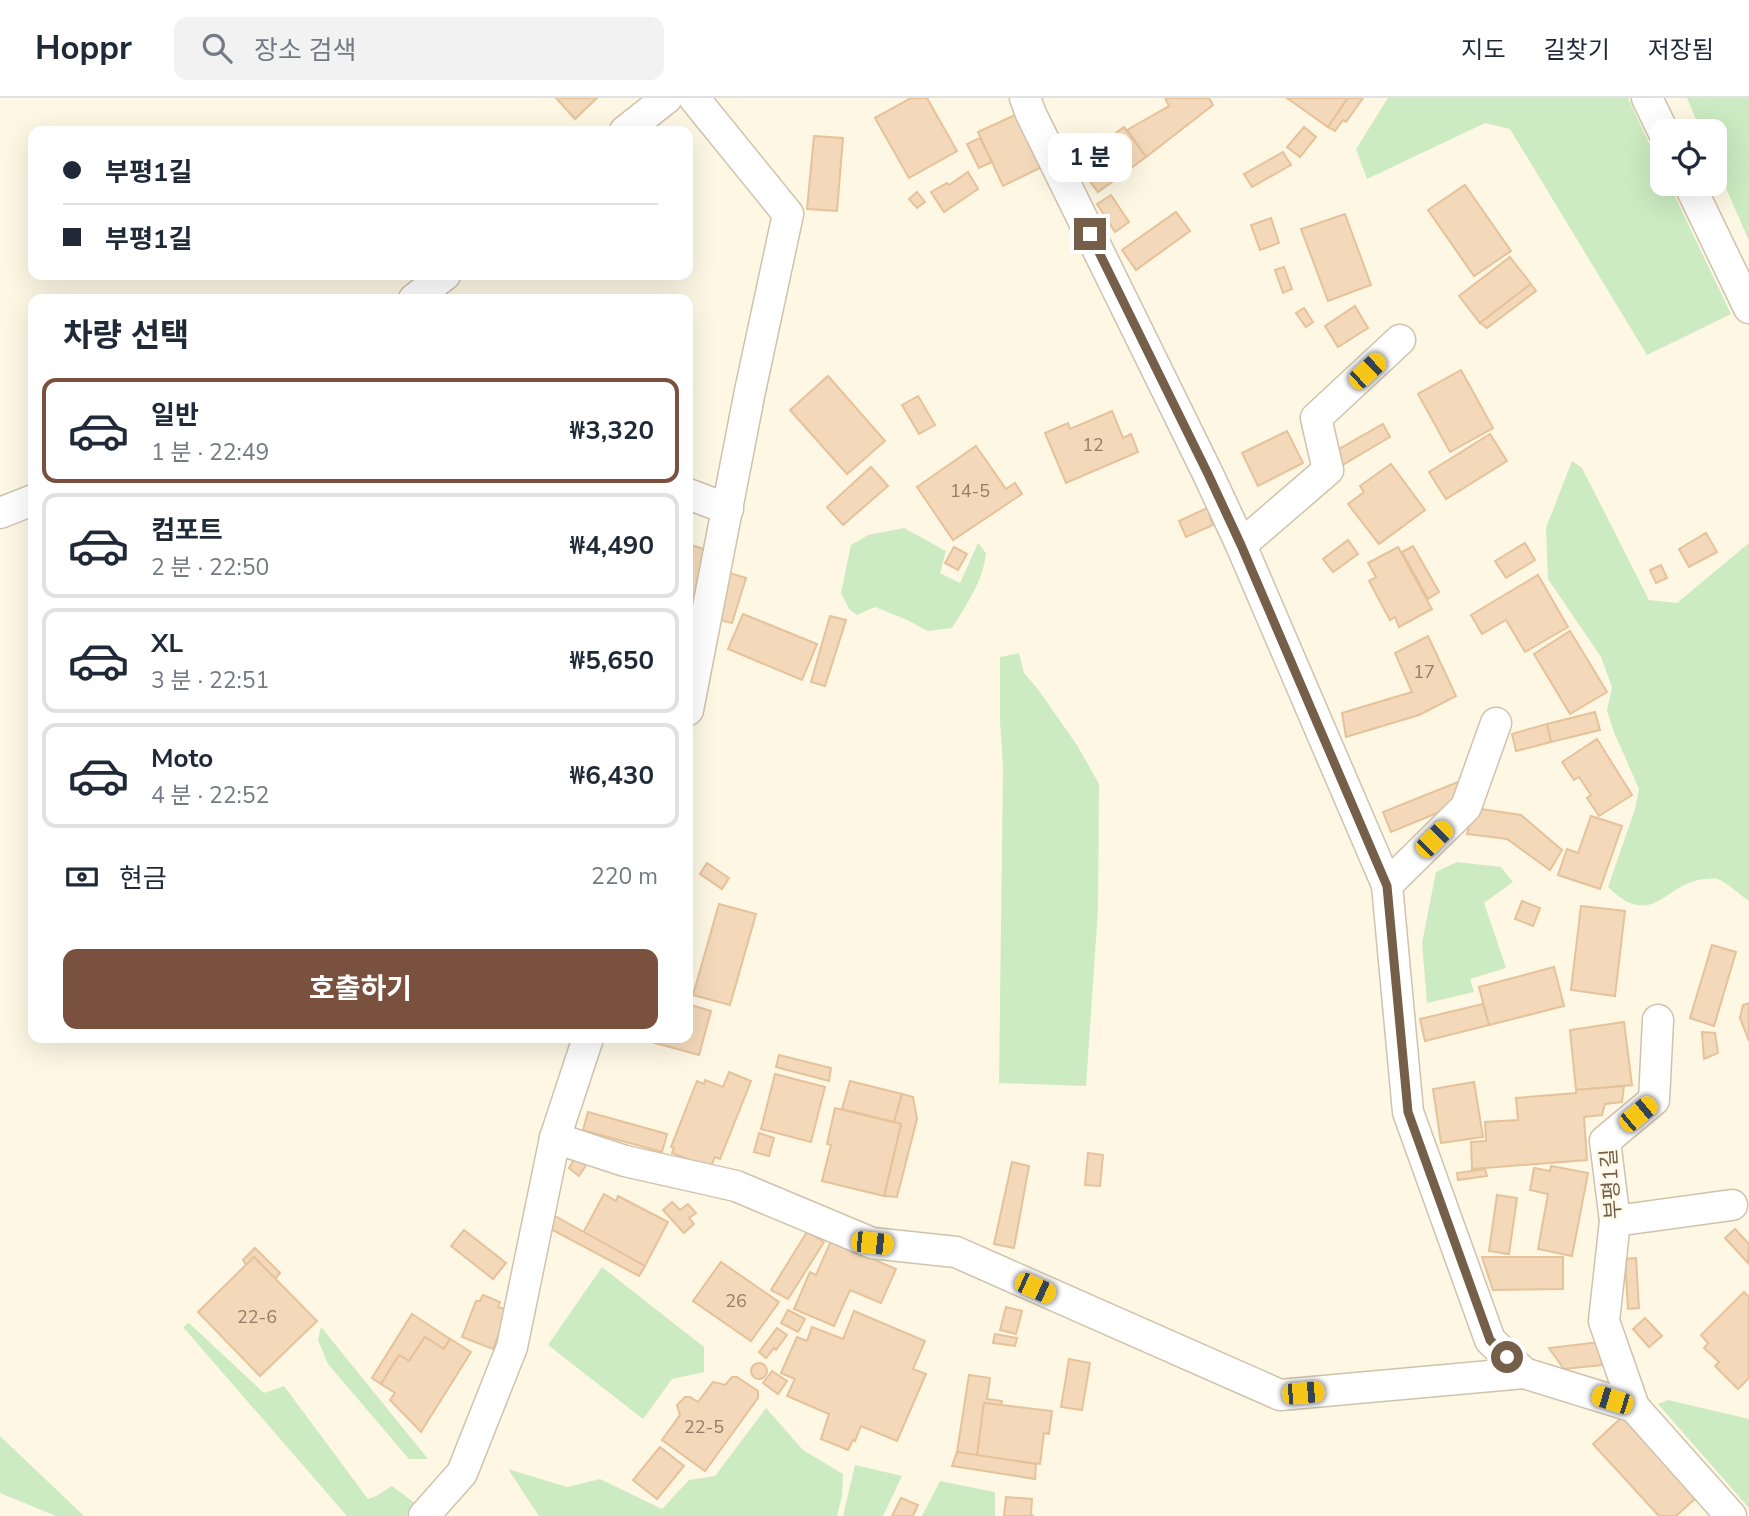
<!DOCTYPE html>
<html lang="ko">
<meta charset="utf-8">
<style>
:root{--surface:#fff;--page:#f2f2f3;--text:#1f2937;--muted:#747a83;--line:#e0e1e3;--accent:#7a513e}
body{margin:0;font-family:"Nunito Sans","Noto Sans KR",sans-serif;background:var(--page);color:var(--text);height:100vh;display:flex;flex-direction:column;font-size:26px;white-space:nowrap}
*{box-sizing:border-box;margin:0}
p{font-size:23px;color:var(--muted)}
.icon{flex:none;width:38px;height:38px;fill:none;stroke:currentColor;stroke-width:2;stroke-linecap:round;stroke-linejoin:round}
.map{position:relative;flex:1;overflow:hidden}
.panel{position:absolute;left:28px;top:196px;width:665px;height:749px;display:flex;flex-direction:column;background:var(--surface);border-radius:14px;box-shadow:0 7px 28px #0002}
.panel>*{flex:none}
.guide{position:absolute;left:28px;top:28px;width:665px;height:154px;border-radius:14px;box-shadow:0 7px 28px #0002;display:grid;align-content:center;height:154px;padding:0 35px;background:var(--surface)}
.fabs{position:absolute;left:1650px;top:21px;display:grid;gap:14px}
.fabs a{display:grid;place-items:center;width:77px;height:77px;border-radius:14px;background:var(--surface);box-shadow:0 7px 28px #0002;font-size:35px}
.end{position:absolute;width:32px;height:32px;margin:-16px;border:9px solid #765f49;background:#fff;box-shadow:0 0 0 4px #fff}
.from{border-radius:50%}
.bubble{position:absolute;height:49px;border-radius:14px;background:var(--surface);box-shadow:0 7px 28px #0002;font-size:23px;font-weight:700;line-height:49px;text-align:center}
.car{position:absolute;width:21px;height:42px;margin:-21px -10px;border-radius:9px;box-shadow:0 0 5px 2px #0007;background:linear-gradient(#f5c518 24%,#345 0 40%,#f5c518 0 76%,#345 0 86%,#f5c518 0)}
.guide b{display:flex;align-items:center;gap:24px;height:66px;font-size:26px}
.guide b+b{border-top:2px solid var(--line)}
.guide i{width:18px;height:18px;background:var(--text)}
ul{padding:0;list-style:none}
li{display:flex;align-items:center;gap:21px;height:105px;margin:0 14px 10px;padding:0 21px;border:4px solid var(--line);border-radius:14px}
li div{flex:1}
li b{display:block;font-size:26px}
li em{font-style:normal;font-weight:700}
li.active{border-color:var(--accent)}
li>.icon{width:63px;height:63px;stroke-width:1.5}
h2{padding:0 35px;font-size:32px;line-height:84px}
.pay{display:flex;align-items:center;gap:18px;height:77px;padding:0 35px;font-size:26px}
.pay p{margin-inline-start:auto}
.button{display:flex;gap:14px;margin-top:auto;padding:14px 35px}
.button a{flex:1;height:80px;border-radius:14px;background:var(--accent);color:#fff;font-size:28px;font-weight:700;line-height:80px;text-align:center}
header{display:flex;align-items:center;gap:42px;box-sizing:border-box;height:98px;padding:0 35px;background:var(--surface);border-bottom:2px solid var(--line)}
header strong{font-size:33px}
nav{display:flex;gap:38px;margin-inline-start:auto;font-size:24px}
.search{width:490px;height:63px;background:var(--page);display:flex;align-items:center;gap:18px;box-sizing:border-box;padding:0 24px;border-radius:14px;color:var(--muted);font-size:26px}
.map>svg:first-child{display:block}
.green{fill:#ccebc2}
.building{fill:#f3d9ba;stroke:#e6c29a;stroke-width:2}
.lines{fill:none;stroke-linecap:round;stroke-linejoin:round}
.street-casing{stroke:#d0c2ad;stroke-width:33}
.street{stroke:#fff;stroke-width:30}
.route{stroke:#765f49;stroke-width:9}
.labels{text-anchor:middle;stroke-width:6;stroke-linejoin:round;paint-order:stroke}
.number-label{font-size:18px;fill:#957e65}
.street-label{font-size:21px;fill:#765f49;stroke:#fffaea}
</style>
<header>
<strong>Hoppr</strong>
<div class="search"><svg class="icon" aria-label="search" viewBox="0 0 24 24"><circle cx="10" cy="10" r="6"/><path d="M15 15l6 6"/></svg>장소 검색</div>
<nav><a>지도</a><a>길찾기</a><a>저장됨</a></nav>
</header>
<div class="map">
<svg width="1749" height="1418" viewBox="0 0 1749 1418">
<rect width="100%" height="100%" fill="#fdf7e4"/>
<g class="green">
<polygon points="1388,0 1628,0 1662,73 1662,86 1669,86 1731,216 1647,257 1510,31 1485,25 1367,81 1356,51"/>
<polygon points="1687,0 1749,0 1749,143 1715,65 1715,33 1701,33"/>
<path d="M 1572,363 L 1582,370 L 1649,502 L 1677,505 L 1749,445 L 1749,803 C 1740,797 1727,784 1717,781 C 1715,780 1709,781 1706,781 C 1665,783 1654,834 1608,789 L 1635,711 L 1639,691 L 1614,634 L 1607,613 L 1612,589 L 1601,559 L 1548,481 L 1546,430 Z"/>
<path d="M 904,430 L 946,453 L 940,475 L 960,485 L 978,445 L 986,455 C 983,483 967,506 952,530 L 928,533 L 905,521 L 875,509 L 857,517 L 849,511 L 841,495 L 851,447 L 868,437 Z"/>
<polygon points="1019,555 1024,575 1037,590 1077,647 1099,686 1098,811 1086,988 999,985 1003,668 1000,623 1000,559"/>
<polygon points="1457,764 1501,769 1513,784 1484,805 1506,870 1470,881 1474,894 1427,905 1422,845 1436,774"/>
<polygon points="602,1169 704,1249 704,1274 672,1281 643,1321 548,1247"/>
<polygon points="189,1225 264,1295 284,1288 368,1401 376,1398 392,1388 416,1406 406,1418 347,1418 183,1229"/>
<polygon points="321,1229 428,1361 409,1361 328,1266 318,1242"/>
<polygon points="1668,1302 1749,1321 1749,1410 1658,1306"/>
<polygon points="766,1310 803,1352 843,1376 842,1398 837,1418 539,1418 508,1371 567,1389 600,1381 662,1411 689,1382 715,1378"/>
<polygon points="0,1338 84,1418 56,1418 0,1395"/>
<polygon points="855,1367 902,1378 883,1418 843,1418"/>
<polygon points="940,1383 995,1394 995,1418 922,1418"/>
</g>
<g class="building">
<polygon points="556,0 597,0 575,21"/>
<polygon points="911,0 927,0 957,53 909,80 875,20"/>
<polygon points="1165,0 1209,0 1213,7 1146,59 1127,32 1169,8"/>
<polygon points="1287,0 1348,0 1328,29"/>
<polygon points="1348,0 1363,0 1346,24 1343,22 1335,33 1328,29"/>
<polygon points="1017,16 1042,69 1003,88 978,34"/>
<polygon points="1124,29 1146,59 1098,94 1076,65"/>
<polygon points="1304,29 1316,39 1300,59 1287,49"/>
<polygon points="814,38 843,40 837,113 807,111"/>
<polygon points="980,40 992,64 979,70 967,46"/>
<polygon points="1283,54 1291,67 1252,89 1244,76"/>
<polygon points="968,74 978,91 944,114 931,94 947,85 949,87"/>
<polygon points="1465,87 1511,153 1474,178 1428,112"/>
<polygon points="917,94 925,104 917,110 909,101"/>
<polygon points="1111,97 1129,124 1115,134 1097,106"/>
<polygon points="1176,114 1190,133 1136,172 1122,152"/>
<polygon points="1345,116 1371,187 1328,203 1301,131"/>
<polygon points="1271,120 1279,145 1260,152 1251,127"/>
<polygon points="1510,159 1531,186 1480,225 1459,198"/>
<polygon points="1284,169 1292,191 1283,195 1275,172"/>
<polygon points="1531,186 1536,193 1487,230 1480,225"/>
<polygon points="1355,208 1368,230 1338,249 1325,228"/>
<polygon points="1304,210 1313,224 1306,229 1296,215"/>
<polygon points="1461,272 1493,330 1450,354 1418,296"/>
<polygon points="828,278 885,343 847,376 790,312"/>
<polygon points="918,298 935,327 919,336 902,307"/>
<polygon points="1112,313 1123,340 1131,336 1138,354 1066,385 1045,335 1068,325 1070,331"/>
<polygon points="1383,326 1390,339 1339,369 1332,355"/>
<polygon points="1287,333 1303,365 1258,388 1242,355"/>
<polygon points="1490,336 1507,363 1446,401 1429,374"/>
<polygon points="976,348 1006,391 1015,385 1022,396 953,442 917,389"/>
<polygon points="1391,366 1425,412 1379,446 1348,406 1364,394 1360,388"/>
<polygon points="871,369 888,388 843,427 827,409"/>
<polygon points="1207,410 1213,427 1186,439 1179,423"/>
<polygon points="1706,435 1717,454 1689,469 1679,451"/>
<polygon points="1348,442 1358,456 1333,474 1323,461"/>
<polygon points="1525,445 1535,462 1506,480 1495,463"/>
<polygon points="688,446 710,453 690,515 688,514"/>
<polygon points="1413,448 1439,494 1428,501 1402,454"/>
<polygon points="954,449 967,456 958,472 945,465"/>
<polygon points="1398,449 1432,511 1399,529 1395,519 1390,522 1369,483 1376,479 1368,465"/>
<polygon points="1661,467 1667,480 1656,485 1650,472"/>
<polygon points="726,474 746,480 732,525 713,520"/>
<polygon points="1538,477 1568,529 1525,554 1506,522 1482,536 1471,517"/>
<polygon points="743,516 817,546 802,582 728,551"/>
<polygon points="830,518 846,522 825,588 811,584"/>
<polygon points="1570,533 1607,594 1570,616 1534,556"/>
<polygon points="1428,538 1456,598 1419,617 1346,639 1342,615 1412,594 1395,555"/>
<polygon points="1595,614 1600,632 1551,644 1547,626"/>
<polygon points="1547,626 1551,644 1516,653 1512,636"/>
<polygon points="1597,641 1632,697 1599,718 1587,700 1591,697 1579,679 1574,682 1562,664"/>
<polygon points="1458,684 1460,688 1452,709 1391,734 1383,714"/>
<polygon points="1474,710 1521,717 1562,752 1550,772 1507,741 1467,736"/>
<polygon points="1591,718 1622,728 1600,791 1558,777 1567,751 1578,755"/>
<polygon points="707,765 729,780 722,791 700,776"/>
<polygon points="1522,803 1540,810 1533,828 1515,821"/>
<polygon points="719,806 756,816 730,907 693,897"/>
<polygon points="1581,808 1625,813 1615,898 1571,892"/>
<polygon points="1712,847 1736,854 1714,928 1690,920"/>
<polygon points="1554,869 1564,908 1489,927 1479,889"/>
<polygon points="1749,905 1749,943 1740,920 1743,907"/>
<polygon points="688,906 711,913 699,957 637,940 688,940"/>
<polygon points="1483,906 1489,927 1425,943 1420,921"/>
<polygon points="1624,924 1632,987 1576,992 1570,932"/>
<polygon points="1702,934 1715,935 1718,955 1704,961"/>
<polygon points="779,957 831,970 829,983 776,969"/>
<polygon points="729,974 751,983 720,1061 715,1059 710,1070 672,1055 674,1050 671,1049 697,983 704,986 705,982 723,989"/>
<polygon points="775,976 825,989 811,1044 761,1031"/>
<polygon points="850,983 902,996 894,1024 842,1011"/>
<polygon points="1474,984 1483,1039 1441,1045 1433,991"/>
<polygon points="1624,988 1622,1004 1605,1006 1602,1017 1584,1019 1587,1062 1472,1071 1471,1044 1486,1043 1485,1024 1518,1022 1516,1000 1576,995 1576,992"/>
<polygon points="902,996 913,999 917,1021 897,1099 884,1098 901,1026 894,1024"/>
<polygon points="835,1010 901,1026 884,1098 822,1083 831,1047 827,1046"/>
<polygon points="588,1014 667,1036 662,1054 583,1032"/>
<polygon points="759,1035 774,1040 769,1058 754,1054"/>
<polygon points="1088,1055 1103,1057 1100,1088 1085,1087"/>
<polygon points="575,1060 586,1067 579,1078 569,1070"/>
<polygon points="1012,1064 1029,1068 1014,1150 994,1146"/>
<polygon points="1551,1068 1588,1075 1572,1158 1538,1151 1548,1096 1530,1092 1534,1070 1550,1073"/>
<polygon points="1485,1071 1487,1078 1458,1082 1457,1075"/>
<polygon points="604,1096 616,1103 618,1098 668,1124 645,1168 583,1135"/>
<polygon points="1497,1097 1517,1100 1509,1156 1489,1153"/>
<polygon points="672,1104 680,1112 688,1106 696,1115 689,1120 694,1126 684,1135 663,1112"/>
<polygon points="555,1118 645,1168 639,1178 549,1130"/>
<polygon points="1735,1131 1749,1146 1748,1165 1725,1140"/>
<polygon points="464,1132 506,1165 493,1181 451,1148"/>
<polygon points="807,1134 824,1144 788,1201 771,1192"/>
<polygon points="831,1143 896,1171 881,1205 850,1192 834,1228 794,1211 810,1174 816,1177"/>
<polygon points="255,1150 280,1175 275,1181 254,1159 246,1167 243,1162"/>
<polygon points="254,1159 317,1223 260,1278 198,1214"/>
<polygon points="1482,1159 1563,1159 1563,1191 1493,1192"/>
<polygon points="1636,1160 1639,1210 1628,1211 1625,1161"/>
<polygon points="721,1164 779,1204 751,1243 693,1203"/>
<polygon points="1744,1194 1749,1199 1749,1280 1738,1291 1715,1268 1719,1264 1704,1250 1708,1245 1701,1237"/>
<polygon points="483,1197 500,1204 498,1209 508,1212 493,1251 462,1239 476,1203 480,1203"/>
<polygon points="1006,1209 1022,1213 1016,1236 1000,1232"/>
<polygon points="788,1212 805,1221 798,1234 781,1225"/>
<polygon points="854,1213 925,1243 913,1271 926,1276 897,1343 861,1328 855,1343 853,1342 848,1352 821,1341 829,1316 787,1298 795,1281 781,1275 797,1239 807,1243 812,1229 843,1241"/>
<polygon points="412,1216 450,1241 444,1251 425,1239 409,1263 399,1257 381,1286 372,1280"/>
<polygon points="1645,1220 1662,1238 1649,1249 1633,1231"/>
<polygon points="777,1230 787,1237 776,1252 774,1250 766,1260 759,1254"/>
<polygon points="995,1236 1017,1240 1015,1248 993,1245"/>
<polygon points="425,1239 444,1251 450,1241 471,1254 421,1334 390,1302 395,1295 381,1286 399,1257 409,1263"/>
<polygon points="1599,1244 1602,1267 1564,1271 1549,1250"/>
<polygon points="1069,1261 1090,1265 1082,1312 1061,1309"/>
<circle cx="759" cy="1273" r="8"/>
<polygon points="772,1273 787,1283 778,1296 763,1285"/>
<polygon points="969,1277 990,1280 987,1301 1002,1303 1001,1307 984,1305 977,1358 957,1354"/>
<polygon points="732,1279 737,1279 758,1293 758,1300 705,1373 662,1342 680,1317 677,1307 685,1299 690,1299 698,1304 713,1284 725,1287"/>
<polygon points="984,1305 1052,1313 1049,1336 1044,1335 1040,1366 977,1358"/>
<polygon points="1622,1319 1696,1400 1676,1418 1659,1418 1593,1346"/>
<polygon points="660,1349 684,1368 657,1401 633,1382"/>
<polygon points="957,1354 1036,1366 1035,1381 952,1368"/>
<polygon points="1006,1399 1032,1401 1031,1416 1033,1418 1004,1418"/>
<polygon points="901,1400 918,1407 913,1418 892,1418"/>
</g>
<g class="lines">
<defs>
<g id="street">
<polyline points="1025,0 1031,16 1208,376 1241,447 1387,787 1408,1014 1490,1242 1524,1275 1634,1309 1731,1418"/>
<polyline points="1647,0 1663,33"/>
<polyline points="625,33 667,0"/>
<polyline points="1689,86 1749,210"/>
<polyline points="414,201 445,177"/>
<polyline points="688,396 728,411"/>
<polyline points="0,415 33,402"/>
<polyline points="1241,447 1328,372 1316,320 1400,242"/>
<polyline points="688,612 750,293 788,116 694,0"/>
<polyline points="1387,787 1466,709 1496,625"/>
<polyline points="555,1040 625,1063 736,1088 872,1145 956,1154 1280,1297 1524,1275"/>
<polyline points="1615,1123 1732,1107"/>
<polyline points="1634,1309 1604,1223 1615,1123 1605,1043 1654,1002 1658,922"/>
<polyline points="424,1418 462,1375 512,1249 555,1040 588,940"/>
</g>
</defs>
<use href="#street" class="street-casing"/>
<use href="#street" class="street"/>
</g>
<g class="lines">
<polyline class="route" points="1090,136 1208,376 1241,447 1387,788 1408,1014 1490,1242 1507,1259"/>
</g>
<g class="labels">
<g class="number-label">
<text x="1093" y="353">12</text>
<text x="970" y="399">14-5</text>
<text x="1424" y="580">17</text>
<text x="736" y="1209">26</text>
<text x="257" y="1225">22-6</text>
<text x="704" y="1335">22-5</text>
</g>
<g class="street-label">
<text transform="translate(1611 1086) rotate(-94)" y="7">부평1길</text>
</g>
</g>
</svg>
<div class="fabs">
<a><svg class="icon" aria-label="locate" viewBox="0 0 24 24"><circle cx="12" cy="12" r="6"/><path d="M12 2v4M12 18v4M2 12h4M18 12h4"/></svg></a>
</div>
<i class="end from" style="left:1507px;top:1259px"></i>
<i class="end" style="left:1090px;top:136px"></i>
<div class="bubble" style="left:1048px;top:35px;width:84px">1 분</div>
<i class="car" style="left:1367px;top:273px;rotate:47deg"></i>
<i class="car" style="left:1434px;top:741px;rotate:45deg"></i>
<i class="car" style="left:1638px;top:1016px;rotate:50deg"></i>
<i class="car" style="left:872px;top:1145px;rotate:96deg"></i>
<i class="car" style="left:1035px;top:1190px;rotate:114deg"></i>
<i class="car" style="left:1303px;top:1295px;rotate:85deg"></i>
<i class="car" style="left:1612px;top:1302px;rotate:287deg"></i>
<div class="guide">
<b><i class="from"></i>부평1길</b>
<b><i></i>부평1길</b>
</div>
<section class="panel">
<h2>차량 선택</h2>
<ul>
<li class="active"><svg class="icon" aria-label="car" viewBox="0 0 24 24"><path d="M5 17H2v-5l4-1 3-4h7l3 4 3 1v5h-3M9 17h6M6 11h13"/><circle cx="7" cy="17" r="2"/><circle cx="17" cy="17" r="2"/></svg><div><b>일반</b><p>1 분 · 22:49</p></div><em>₩3,320</em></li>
<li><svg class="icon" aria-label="car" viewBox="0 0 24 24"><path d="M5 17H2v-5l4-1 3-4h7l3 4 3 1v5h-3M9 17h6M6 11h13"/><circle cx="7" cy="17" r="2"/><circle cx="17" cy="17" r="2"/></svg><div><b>컴포트</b><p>2 분 · 22:50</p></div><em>₩4,490</em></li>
<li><svg class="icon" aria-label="car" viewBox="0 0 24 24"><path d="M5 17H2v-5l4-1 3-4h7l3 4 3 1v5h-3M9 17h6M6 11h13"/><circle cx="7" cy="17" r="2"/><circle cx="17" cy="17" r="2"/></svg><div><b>XL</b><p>3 분 · 22:51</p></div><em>₩5,650</em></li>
<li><svg class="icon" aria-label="car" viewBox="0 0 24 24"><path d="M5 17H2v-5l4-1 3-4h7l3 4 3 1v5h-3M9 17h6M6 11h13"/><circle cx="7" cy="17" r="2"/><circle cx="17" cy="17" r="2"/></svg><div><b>Moto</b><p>4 분 · 22:52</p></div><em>₩6,430</em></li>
</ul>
<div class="pay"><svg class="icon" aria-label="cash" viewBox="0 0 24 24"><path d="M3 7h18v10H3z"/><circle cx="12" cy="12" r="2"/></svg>현금<p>220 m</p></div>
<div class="button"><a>호출하기</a></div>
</section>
</div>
